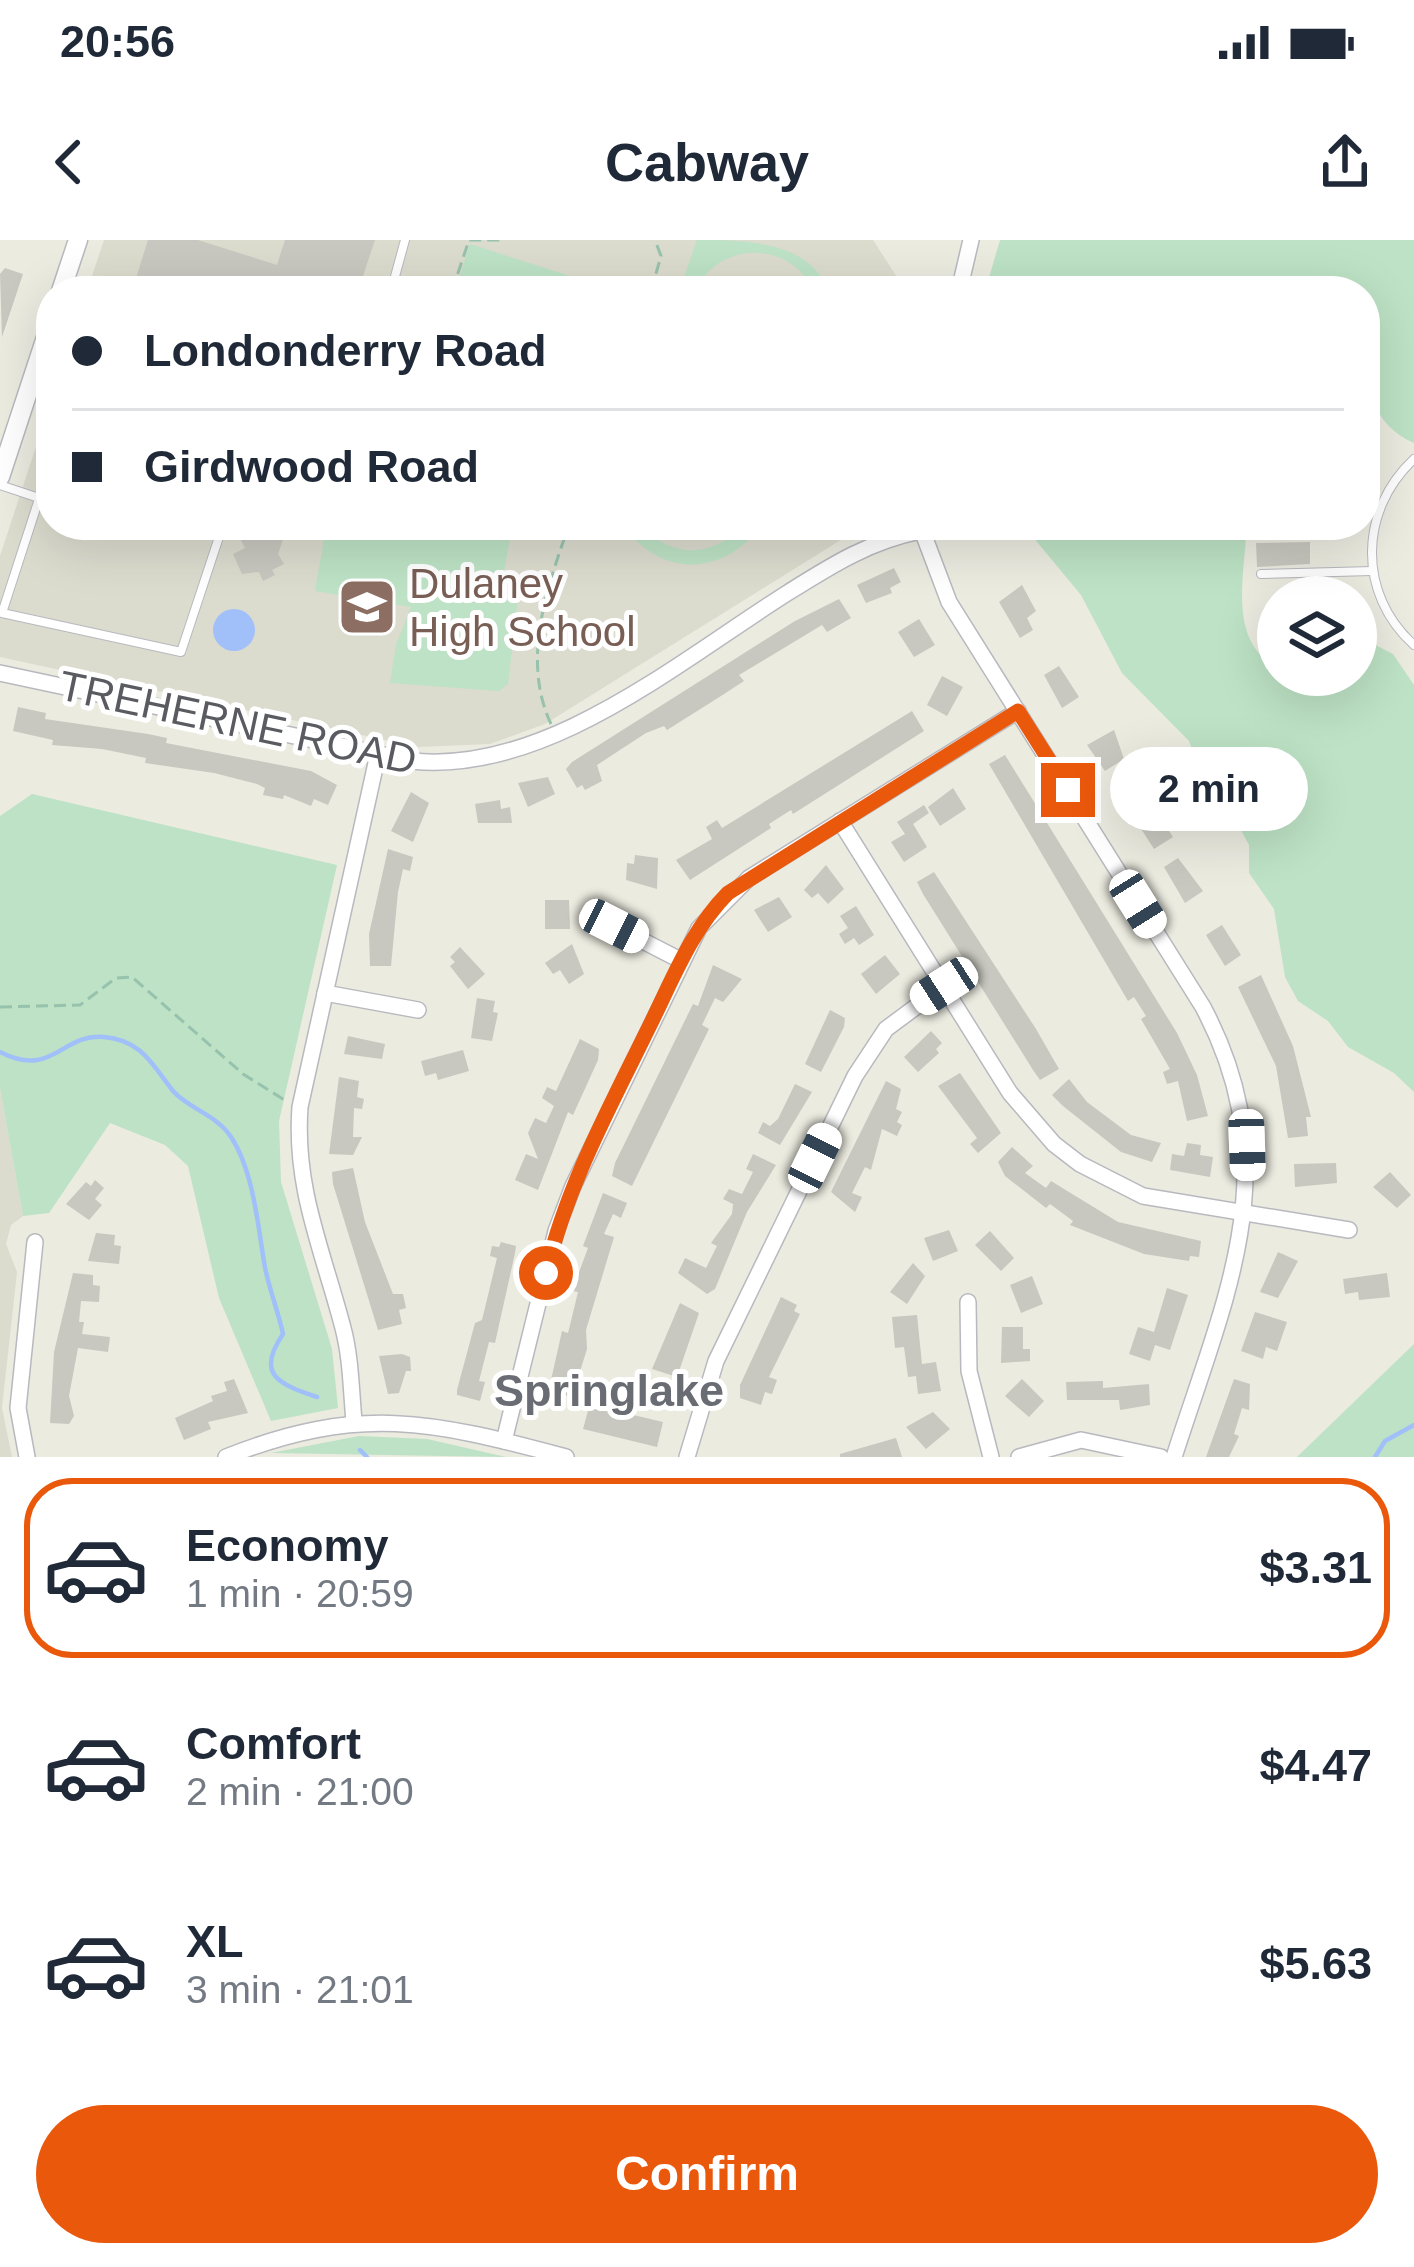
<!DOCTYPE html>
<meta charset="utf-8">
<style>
:root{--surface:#fff;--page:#f2f2f3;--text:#1f2937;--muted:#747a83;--line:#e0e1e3;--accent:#ea580c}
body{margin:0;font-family:Helvetica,sans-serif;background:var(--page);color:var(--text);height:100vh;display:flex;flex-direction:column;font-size:45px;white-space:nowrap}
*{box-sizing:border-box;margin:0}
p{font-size:39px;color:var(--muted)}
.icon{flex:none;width:66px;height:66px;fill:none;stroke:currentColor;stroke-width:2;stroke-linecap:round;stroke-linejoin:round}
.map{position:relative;height:1217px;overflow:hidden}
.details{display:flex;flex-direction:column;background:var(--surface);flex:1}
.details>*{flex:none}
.hud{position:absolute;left:36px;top:36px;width:1344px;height:264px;border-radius:48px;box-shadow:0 12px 48px #0002;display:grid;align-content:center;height:264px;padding:0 36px;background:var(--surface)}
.controls{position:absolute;left:1257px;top:336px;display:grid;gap:24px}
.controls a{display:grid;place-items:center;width:120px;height:120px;border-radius:50%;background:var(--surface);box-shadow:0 12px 48px #0002;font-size:60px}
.end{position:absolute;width:54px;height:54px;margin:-27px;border:15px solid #ea580c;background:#fff;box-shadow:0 0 0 6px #fff}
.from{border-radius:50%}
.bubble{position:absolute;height:84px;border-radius:42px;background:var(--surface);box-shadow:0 12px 48px #0002;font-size:39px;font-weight:600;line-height:84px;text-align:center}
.car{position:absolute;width:36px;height:72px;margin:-36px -18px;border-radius:15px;box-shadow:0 0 9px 3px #0007;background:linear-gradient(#fff 24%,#345 0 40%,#fff 0 76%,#345 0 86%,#fff 0)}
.hud b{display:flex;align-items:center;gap:42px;height:114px;font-size:45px}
.hud b+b{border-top:3px solid var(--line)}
.hud i{width:30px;height:30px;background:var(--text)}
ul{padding:21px 0 0;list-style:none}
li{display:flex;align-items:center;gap:36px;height:180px;margin:0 24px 18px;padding:0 12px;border:6px solid transparent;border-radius:48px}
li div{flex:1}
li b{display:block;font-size:45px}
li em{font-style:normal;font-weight:600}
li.current{border-color:var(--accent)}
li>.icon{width:108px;height:108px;stroke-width:1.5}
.button{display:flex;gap:24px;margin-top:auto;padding:24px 36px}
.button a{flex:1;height:138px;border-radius:72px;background:var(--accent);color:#fff;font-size:48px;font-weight:600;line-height:138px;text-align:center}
.status{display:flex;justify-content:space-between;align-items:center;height:84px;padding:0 60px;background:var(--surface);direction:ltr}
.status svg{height:33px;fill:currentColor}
header{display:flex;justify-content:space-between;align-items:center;height:156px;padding:0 36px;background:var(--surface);font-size:54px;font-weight:600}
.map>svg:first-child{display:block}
.education{fill:#dbdbce}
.green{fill:#bde2c5}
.water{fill:#a1c0fa}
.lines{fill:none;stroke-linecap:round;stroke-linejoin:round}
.stream{stroke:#a1c0fa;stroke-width:4.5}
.building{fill:#c8c8c0}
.service-casing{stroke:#b8b9bf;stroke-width:10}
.minor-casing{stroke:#b8b9bf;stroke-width:18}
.tertiary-casing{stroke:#b8b9bf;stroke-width:21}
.path{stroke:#97c2ad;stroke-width:3;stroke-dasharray:12 6;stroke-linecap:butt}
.service{stroke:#fff;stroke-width:8}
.minor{stroke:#fff;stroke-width:15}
.tertiary{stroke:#fff;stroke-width:18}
.route{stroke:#ea580c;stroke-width:15}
.labels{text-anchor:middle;stroke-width:10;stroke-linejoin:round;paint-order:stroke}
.education-label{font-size:42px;fill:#785e54;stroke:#fff;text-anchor:start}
.street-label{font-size:42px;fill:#595b61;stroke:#fff}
.neighbourhood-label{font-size:45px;font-weight:bold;fill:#6a6c73;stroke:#fff}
</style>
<div class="status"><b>20:56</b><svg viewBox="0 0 49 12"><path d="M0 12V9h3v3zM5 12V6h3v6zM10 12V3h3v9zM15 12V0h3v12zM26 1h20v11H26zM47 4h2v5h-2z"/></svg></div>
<header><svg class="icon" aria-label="back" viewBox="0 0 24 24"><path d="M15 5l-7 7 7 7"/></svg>Cabway<svg class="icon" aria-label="share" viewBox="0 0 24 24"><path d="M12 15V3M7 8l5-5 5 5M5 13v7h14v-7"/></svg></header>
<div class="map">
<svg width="1414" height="1217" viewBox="0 0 1414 1217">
<rect width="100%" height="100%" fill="#ebebe0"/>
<g class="education">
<polygon points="104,0 873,0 906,51 87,51"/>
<polygon points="51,161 51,285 876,285 844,298 545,484 490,504 417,507 0,417 0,316"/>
<polygon points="0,848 23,976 11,985 6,1004 17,1032 2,1168 12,1217 0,1217"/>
</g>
<g class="green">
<path d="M 697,0 C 745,0 808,0 829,51 L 813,51 C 791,0 719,0 695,51 L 679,51 Z"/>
<path d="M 1000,0 L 1414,0 L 1414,203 C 1354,178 1365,104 1365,51 L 985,51 Z"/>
<polygon points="470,4 589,42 586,51 455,51"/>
<polygon points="321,285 438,285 510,298 503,337 520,341 508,444 499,451 390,443 396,405 411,367 315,351 325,293"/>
<path d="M 624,285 L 642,285 C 670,319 714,318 743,285 L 761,285 C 726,336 659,339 624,285 Z"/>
<path d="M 1023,285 L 1293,285 L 1283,294 L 1254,291 L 1246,296 C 1244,334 1232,389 1263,417 L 1278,418 L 1278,435 L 1356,435 L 1356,395 L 1393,414 L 1414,445 L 1414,852 L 1394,833 L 1348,807 L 1328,781 L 1298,761 L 1285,737 L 1274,669 L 1249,633 L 1249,605 L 1242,592 L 1205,546 L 1189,501 L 1122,433 L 1081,355 Z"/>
<polygon points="32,554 337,625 279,881 281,942 332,1109 338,1168 271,1181 219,1058 188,926 165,905 110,883 49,973 23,976 0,848 0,576"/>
<polygon points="1414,1104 1414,1217 1297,1217"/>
<polygon points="359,1196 427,1199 506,1217 271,1213"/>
</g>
<circle class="water" cx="234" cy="390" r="21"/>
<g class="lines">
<g class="stream">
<path d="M 0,812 C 53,839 61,793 104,797 C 142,800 153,826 173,851 C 189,869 217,875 231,897 C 253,930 258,985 264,1022 C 268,1047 278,1070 283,1094 C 255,1135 279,1144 317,1157"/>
<polyline points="360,1210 367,1217"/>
<polyline points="1375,1217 1385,1201 1414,1185"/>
</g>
</g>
<g class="building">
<polygon points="148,0 198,0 277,25 285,0 375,0 358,51 216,51 177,38 173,51 132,51"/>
<polygon points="5,28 23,34 2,97 0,34"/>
<polygon points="233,285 288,285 278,314 284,324 272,330 275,335 263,341 259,332 242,334 233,314 245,308"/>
<polygon points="1310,302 1310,324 1257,327 1256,303"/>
<polygon points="894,328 901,342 890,348 892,353 866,363 857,345"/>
<polygon points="1022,345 1036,371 1027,378 1033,390 1020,398 999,362"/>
<polygon points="839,359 851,378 827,392 822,385 739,435 744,441 721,456 667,490 664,486 646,493 597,525 602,541 585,550 582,545 577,548 566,529 572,522 795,381"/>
<polygon points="919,379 935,405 914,417 898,392"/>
<polygon points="1059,426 1079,457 1062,468 1044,435"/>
<polygon points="942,436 963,447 947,476 927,465"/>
<polygon points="18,467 46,473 45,479 148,494 167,498 166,503 311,531 337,545 328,565 314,559 311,566 284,555 283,559 263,555 265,548 257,544 214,533 145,523 146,518 102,509 52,505 53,500 13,491"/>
<polygon points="912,471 924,491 793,574 791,570 769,584 771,588 690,640 676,620 712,599 706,587 717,580 722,588"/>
<polygon points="1114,490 1124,519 1105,531 1087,505"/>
<polygon points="1005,515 1177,793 1197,835 1208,876 1187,881 1178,841 1167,844 1163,832 1170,829 1141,779 1146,776 1134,757 1128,761 989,524"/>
<polygon points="548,537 555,554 528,567 518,543"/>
<polygon points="953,548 966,569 940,586 928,567"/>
<polygon points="411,552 429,563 413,602 391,591"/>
<polygon points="500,560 501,569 510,567 512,583 478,583 475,564"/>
<polygon points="1144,564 1151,575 1156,571 1173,597 1154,609 1131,573"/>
<polygon points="924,565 929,573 913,584 927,607 904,622 891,602 905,594 897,582"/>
<polygon points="388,609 413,617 410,631 403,629 398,652 391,726 370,726 369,694"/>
<polygon points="635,615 658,618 657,649 626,640 627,623 634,624"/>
<polygon points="1178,618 1203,651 1185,663 1164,627"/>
<polygon points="826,625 844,649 828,664 818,653 812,658 804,650"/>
<polygon points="934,632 1036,789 1059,829 1040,840 1033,830 923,654 917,642"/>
<polygon points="779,657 792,677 768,692 754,670"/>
<polygon points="545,660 569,660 570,689 545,689"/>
<polygon points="856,666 874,695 859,705 854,698 845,704 839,694 848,688 840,676"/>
<polygon points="1222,685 1241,715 1225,726 1206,695"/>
<polygon points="572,704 584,734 569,744 560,730 553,734 545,723"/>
<polygon points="460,707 485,734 468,749 450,726 455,722 450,717"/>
<polygon points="885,715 900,734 876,754 861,734"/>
<polygon points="713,725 742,739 723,762 715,758 702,785 709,789 632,946 612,936 615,923 693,764 698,766"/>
<polygon points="1261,735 1293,806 1311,877 1306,877 1308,896 1288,898 1276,826 1238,747"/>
<polygon points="477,758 495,761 493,772 498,773 492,801 471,798"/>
<polygon points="830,770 845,778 844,787 821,832 805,824"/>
<polygon points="931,791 942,803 936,809 939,813 918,832 904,817"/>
<polygon points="348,796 385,804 382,819 344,814"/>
<polygon points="580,799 599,809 598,820 573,875 568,872 538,950 515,940 526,914 538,919 528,893 535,878 546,883 554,866 542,858 547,847 556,851"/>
<polygon points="463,810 469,831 438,840 436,833 425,836 421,821"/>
<polygon points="960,833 1001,893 978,913 970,904 977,898 938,846"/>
<polygon points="339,837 359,841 357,857 364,859 362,869 354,868 353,897 362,897 353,915 329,914"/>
<polygon points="1069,839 1087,862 1131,895 1161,903 1152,922 1121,912 1063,866 1052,855"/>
<polygon points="886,841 901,849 896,869 902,872 897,882 902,885 897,896 882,889 871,930 865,927 852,953 862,957 855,972 831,952"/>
<polygon points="795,844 812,852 780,905 758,893 763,882 770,886 778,879"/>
<polygon points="1187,903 1201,905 1200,915 1213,917 1210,937 1170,930 1172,914 1184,916"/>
<polygon points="1012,907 1033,926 1025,933 1046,948 1051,941 1118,982 1201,1001 1199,1017 1190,1016 1189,1021 1144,1014 1070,985 1073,981 1050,964 1046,968 1005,936 998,922"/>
<polygon points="753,914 776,925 747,972 715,1049 707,1054 678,1033 685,1018 706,1028 717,1006 711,1003 732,974 733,964 723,959 729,949 742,954 753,932 746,929"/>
<polygon points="1336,923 1337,943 1295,947 1294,924"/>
<polygon points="353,928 365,982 393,1054 403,1054 406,1068 399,1070 402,1084 378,1090 333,944 332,932"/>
<polygon points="1390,932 1411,955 1397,968 1373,947"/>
<polygon points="95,940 104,948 95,959 102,965 89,980 66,964 86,942 91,946"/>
<polygon points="603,953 627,963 621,978 613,974 604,994 614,997 586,1090 587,1109 572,1157 564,1155 562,1162 547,1158 562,1091 568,1093 571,1081 578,1052 572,1051 588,1008 583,1006"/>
<polygon points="949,990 958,1011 933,1021 924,998"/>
<polygon points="990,991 1014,1018 1001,1031 975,1005"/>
<polygon points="96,993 115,995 114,1005 121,1006 119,1024 88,1021"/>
<polygon points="501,1002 516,1006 515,1013 495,1103 489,1102 479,1141 485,1142 480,1161 457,1155 457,1150 475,1083 482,1080 497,1018 490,1016 492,1006 499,1007"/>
<polygon points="1278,1012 1298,1021 1278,1058 1260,1052"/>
<polygon points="913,1023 925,1036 907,1064 890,1052"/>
<polygon points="73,1033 93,1035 93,1045 100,1046 99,1062 81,1061 79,1082 84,1082 82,1094 110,1097 108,1112 78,1108 69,1156 74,1176 69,1184 50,1183 54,1112"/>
<polygon points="1387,1033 1390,1057 1359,1060 1358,1052 1345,1054 1343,1039"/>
<polygon points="1032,1036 1043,1064 1021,1073 1010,1045"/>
<polygon points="1167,1048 1188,1055 1170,1110 1155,1105 1150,1121 1129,1114 1138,1087 1154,1092"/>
<polygon points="781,1057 797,1065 794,1071 800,1074 769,1137 777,1140 772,1154 765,1152 761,1165 740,1158 740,1145"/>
<polygon points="680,1063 699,1073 677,1137 652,1129"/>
<polygon points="1255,1072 1287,1082 1277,1111 1266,1107 1263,1119 1241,1111"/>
<polygon points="917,1075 922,1124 936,1122 941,1151 918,1154 916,1136 908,1137 904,1107 895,1108 892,1077"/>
<polygon points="1002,1087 1023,1087 1023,1109 1030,1109 1030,1121 1001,1123"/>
<polygon points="402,1114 410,1117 411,1131 406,1131 399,1153 388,1154 379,1116"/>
<polygon points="234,1139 248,1173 208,1182 211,1189 184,1200 175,1178 213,1161 211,1156 227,1151 224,1142"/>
<polygon points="1022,1139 1044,1161 1029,1177 1005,1156"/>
<polygon points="1234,1139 1250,1144 1249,1170 1242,1168 1234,1194 1239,1196 1229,1217 1206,1217"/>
<polygon points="1103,1141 1103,1148 1149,1144 1150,1165 1120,1170 1119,1160 1067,1160 1066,1142"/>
<polygon points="592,1156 606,1160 604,1168 663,1182 657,1207 583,1189"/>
<polygon points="933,1172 950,1189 926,1209 906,1187"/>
<polygon points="896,1198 902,1217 840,1217 840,1214"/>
</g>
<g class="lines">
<defs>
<g id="service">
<polyline points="391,51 405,0"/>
<path d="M 1414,219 C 1359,270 1357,354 1414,405"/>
<polyline points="0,245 51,262"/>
<polyline points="39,259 2,373 181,412 219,297 216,285"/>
<polyline points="129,285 162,285"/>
<polyline points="1261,334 1372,331"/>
</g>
<g id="minor">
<polyline points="959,51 971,0"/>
<path d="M 920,285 L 949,362 L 1203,767 C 1289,929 1225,1057 1174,1217"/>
<path d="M 0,433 L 412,521 C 546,535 679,421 789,352 C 832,325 870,301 921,291"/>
<polyline points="840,581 1010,853 1054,904 1080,924 1143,956 1349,990"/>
<polyline points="614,686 682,721"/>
<polyline points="325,753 418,770"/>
<polyline points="968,1062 969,1131 991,1217"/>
<path d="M 354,1181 C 351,1150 351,1118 343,1088 C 323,1011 294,948 300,867 L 378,514"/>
<polyline points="504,1201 556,991 573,946 699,688 749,638 1018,471"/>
<polyline points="27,1217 18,1168 35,1002"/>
<path d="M 226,1217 C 359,1164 432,1181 566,1217"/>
<polyline points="687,1217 716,1121 855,836 886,789 944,746"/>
<polyline points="1019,1217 1081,1200 1161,1217"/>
</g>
<g id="tertiary">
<polyline points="61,51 78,0"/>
<polyline points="0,237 51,82"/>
</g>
</defs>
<use href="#service" class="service-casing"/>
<use href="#minor" class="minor-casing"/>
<use href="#tertiary" class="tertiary-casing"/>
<g class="path">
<polyline points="452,51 469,0 504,0"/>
<polyline points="651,51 661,16 655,0"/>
<path d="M 551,484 C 521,420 547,348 569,285"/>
<polyline points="0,767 80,765 116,738 132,737 243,834 286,861"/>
</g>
<use href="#service" class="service"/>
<use href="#minor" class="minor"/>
<use href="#tertiary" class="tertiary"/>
</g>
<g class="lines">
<path class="route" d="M 546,1033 C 567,945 610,867 649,787 C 672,741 691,690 728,653 L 1018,471 L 1068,550"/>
</g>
<defs>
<symbol id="school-square" viewBox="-11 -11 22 22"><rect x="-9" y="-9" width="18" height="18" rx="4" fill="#8d6e63" stroke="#fff"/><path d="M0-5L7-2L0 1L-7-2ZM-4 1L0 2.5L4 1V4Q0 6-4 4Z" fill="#fff"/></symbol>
</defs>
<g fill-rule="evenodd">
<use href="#school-square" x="334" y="334" width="66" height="66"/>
</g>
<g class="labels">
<g class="education-label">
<text x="409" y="358">Dulaney<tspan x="409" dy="48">High School</tspan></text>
</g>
<g class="street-label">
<text transform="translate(238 482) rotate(12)" y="15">TREHERNE ROAD</text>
</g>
<g class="neighbourhood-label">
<text x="609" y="1166">Springlake</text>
</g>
</g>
</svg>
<div class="controls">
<a><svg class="icon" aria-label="layers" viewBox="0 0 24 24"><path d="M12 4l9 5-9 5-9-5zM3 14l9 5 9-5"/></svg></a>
</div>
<i class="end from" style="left:546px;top:1033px"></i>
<i class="end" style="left:1068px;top:550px"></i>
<div class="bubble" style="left:1110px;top:507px;width:198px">2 min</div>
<i class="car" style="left:1138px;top:664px;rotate:148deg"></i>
<i class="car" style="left:614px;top:686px;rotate:117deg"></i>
<i class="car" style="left:944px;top:746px;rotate:237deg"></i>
<i class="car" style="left:1247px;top:905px;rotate:178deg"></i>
<i class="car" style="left:815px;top:918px;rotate:26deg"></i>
<div class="hud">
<b><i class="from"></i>Londonderry Road</b>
<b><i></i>Girdwood Road</b>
</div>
</div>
<section class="details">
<ul>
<li class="current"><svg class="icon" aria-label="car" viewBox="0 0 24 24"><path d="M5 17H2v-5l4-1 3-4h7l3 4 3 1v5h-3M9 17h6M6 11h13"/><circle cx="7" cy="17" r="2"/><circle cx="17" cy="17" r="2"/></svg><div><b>Economy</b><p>1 min · 20:59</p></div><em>$3.31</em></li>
<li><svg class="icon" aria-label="car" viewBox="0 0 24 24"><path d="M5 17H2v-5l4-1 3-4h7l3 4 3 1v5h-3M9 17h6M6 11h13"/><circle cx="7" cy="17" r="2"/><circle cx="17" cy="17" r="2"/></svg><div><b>Comfort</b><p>2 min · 21:00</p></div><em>$4.47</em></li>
<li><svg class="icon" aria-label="car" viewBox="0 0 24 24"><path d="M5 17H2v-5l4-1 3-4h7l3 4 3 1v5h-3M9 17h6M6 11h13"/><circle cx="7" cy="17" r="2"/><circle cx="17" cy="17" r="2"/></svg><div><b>XL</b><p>3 min · 21:01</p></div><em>$5.63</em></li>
</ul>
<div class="button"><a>Confirm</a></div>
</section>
